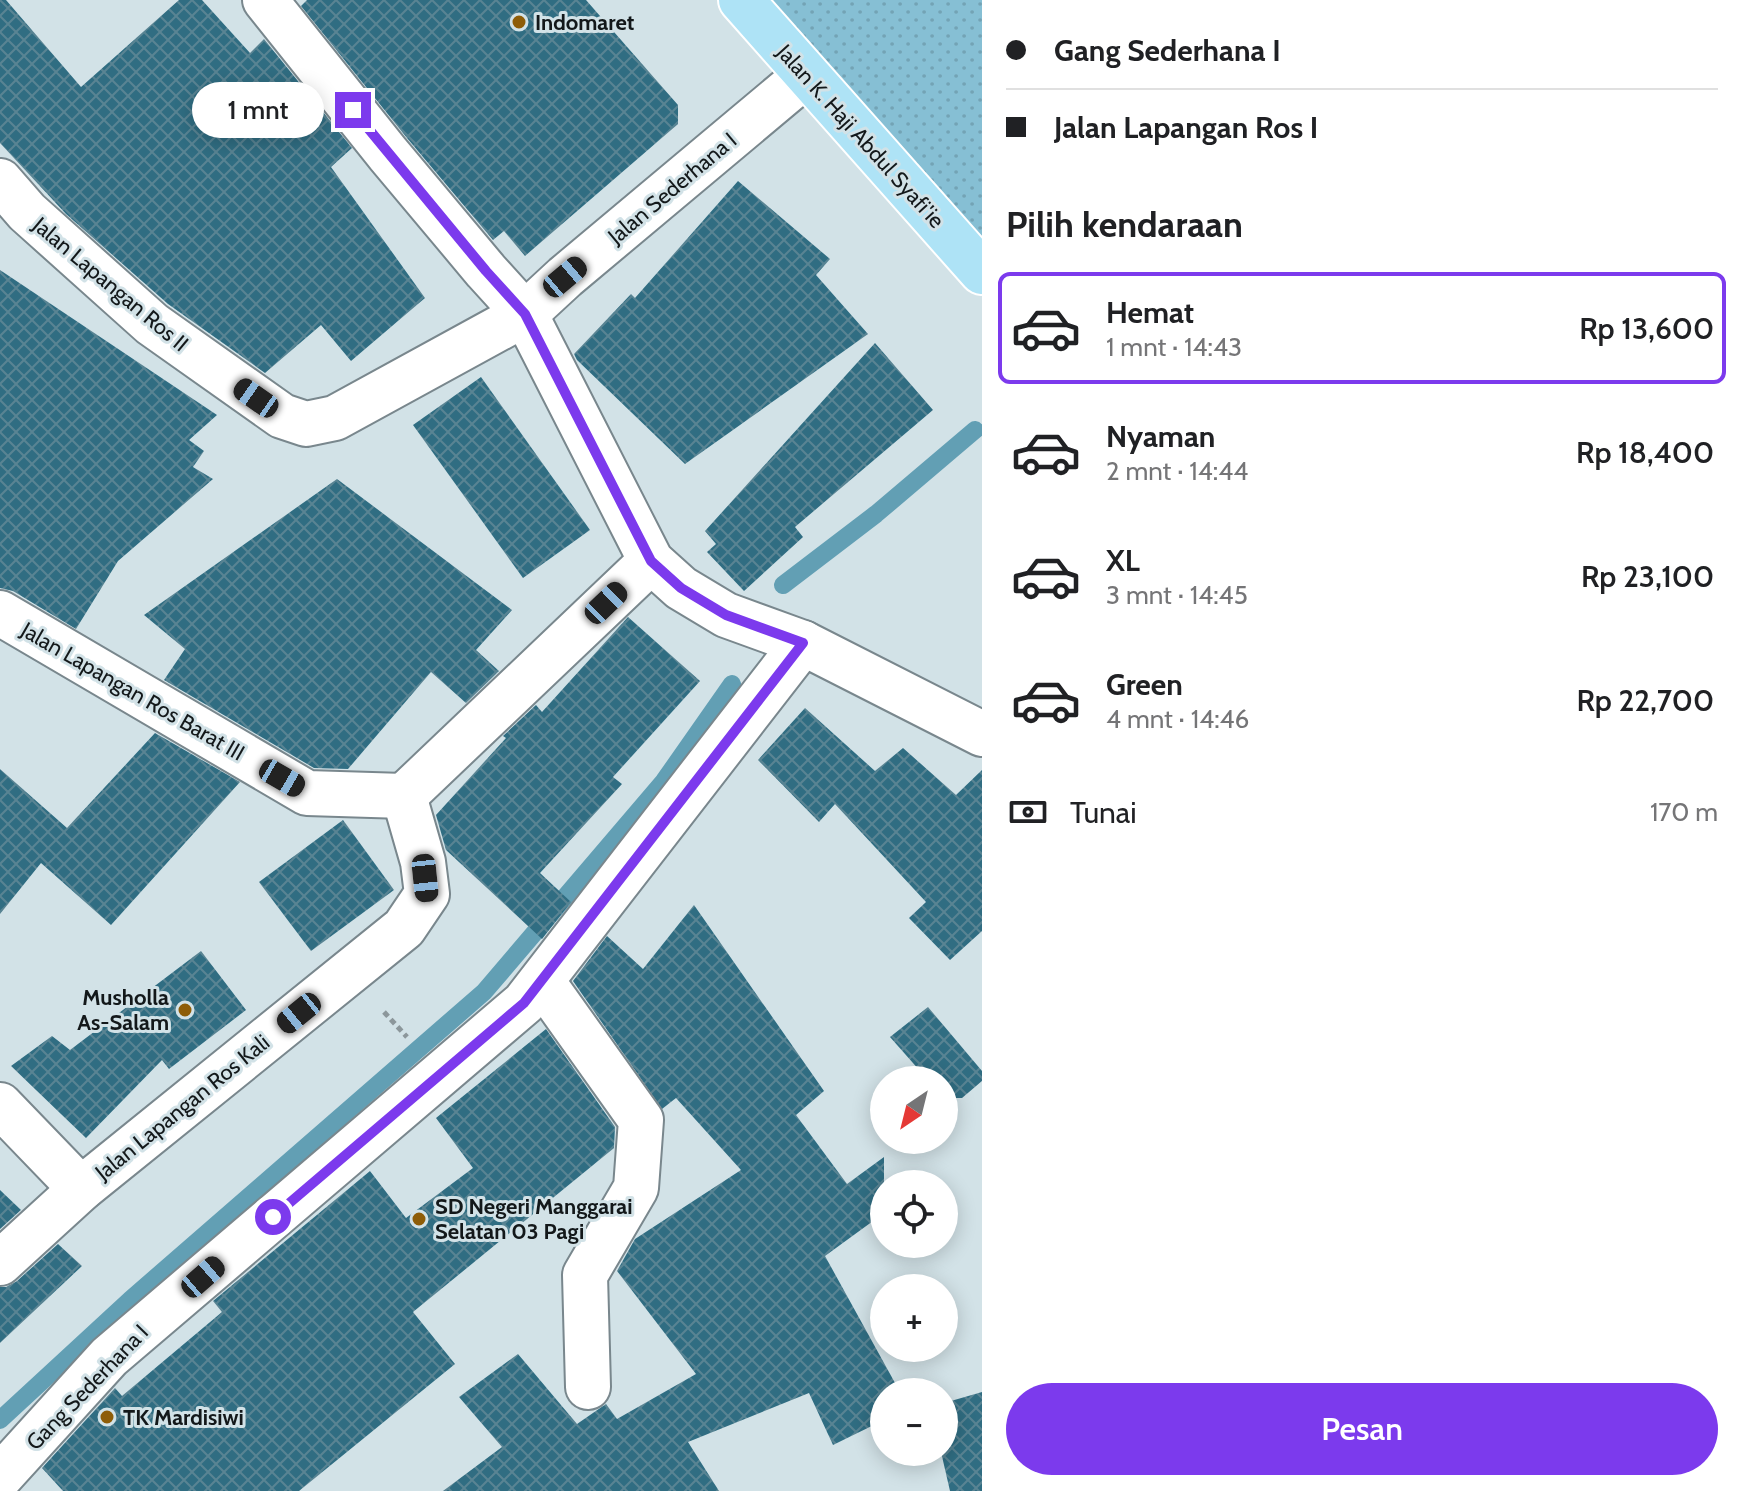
<!DOCTYPE html>
<html lang="id">
<meta charset="utf-8">
<style>
:root{--surface:#fff;--page:#f2f2f2;--text:#202124;--muted:#757577;--line:#e0e0e0;--accent:#7c3aed}
body{margin:0;font-family:Cabin,sans-serif;background:var(--page);color:var(--text);height:100vh;display:flex;flex-direction:column;font-size:30px;white-space:nowrap}
*{box-sizing:border-box;margin:0}
p{font-size:26px;color:var(--muted)}
.icon{flex:none;width:44px;height:44px;fill:none;stroke:currentColor;stroke-width:2;stroke-linecap:round;stroke-linejoin:round}
.map{position:relative;flex:1;overflow:hidden}
.drawer{display:flex;flex-direction:column;background:var(--surface);width:760px}
.drawer>*{flex:none}
.hud{display:grid;align-content:center;height:176px;padding:0 24px;background:var(--surface)}
.needle{width:52px;rotate:215deg}
.tools{position:absolute;left:870px;top:1066px;display:grid;gap:16px}
.tools a{display:grid;place-items:center;width:88px;height:88px;border-radius:50%;background:var(--surface);box-shadow:0 4px 20px #0003;font-size:40px}
.end{position:absolute;width:36px;height:36px;margin:-18px;border:10px solid #7c3aed;background:#fff;box-shadow:0 0 0 4px #fff}
.from{border-radius:50%}
.bubble{position:absolute;height:56px;border-radius:28px;background:var(--surface);box-shadow:0 4px 20px #0003;font-size:26px;font-weight:600;line-height:56px;text-align:center}
.car{position:absolute;width:24px;height:48px;margin:-24px -12px;border-radius:10px;box-shadow:0 0 6px 2px #0007;background:linear-gradient(#222 24%,#8ab4d8 0 40%,#222 0 76%,#8ab4d8 0 86%,#222 0)}
.hud b{display:flex;align-items:center;gap:28px;height:76px;font-size:30px}
.hud b+b{border-top:2px solid var(--line)}
.hud i{width:20px;height:20px;background:var(--text)}
ul{padding:0;list-style:none}
li{display:flex;align-items:center;gap:24px;height:112px;margin:0 16px 12px;padding:0 8px;border:4px solid transparent;border-radius:12px}
li div{flex:1}
li b{display:block;font-size:30px}
li em{font-style:normal;font-weight:600}
li.current{border-color:var(--accent)}
li>.icon{width:72px;height:72px;stroke-width:1.5}
h2{padding:0 24px;font-size:36px;line-height:96px}
.pay{display:flex;align-items:center;gap:20px;height:88px;padding:0 24px;font-size:30px}
.pay p{margin-inline-start:auto}
.button{display:flex;gap:16px;margin-top:auto;padding:16px 24px}
.button a{flex:1;height:92px;border-radius:48px;background:var(--accent);color:#fff;font-size:32px;font-weight:600;line-height:92px;text-align:center}
main{display:flex;flex:1;min-height:0}
.map>svg:first-child{display:block}
.green{fill:url(#green-dots)}
.lines{fill:none;stroke-linecap:round;stroke-linejoin:round}
.stream{stroke:#629fb4;stroke-width:18}
.building{fill:url(#building-cross-hatch)}
.minor-casing{stroke:#79878d;stroke-width:48}
.primary-casing{stroke:#fff;stroke-width:48}
.path{stroke:#8c979b;stroke-width:5;stroke-dasharray:6 4;stroke-linecap:butt}
.minor{stroke:#fff;stroke-width:44}
.primary{stroke:#aee3f6;stroke-width:44}
.route{stroke:#7c3aed;stroke-width:10}
.poi-dot{fill:#8e5d08;stroke:#d2e2e7;stroke-width:3}
.labels{text-anchor:middle;stroke-width:6;stroke-linejoin:round;paint-order:stroke}
.poi-label{font-size:22px;font-weight:bold;fill:#13181a;stroke:#d2e2e7;text-anchor:start}
.street-label{font-size:22px;fill:#13181a;stroke:#d2e2e7}
</style>
<main>
<div class="map">
<svg width="982" height="1491" viewBox="0 0 982 1491">
<defs>
<pattern id="green-dots" width="8" height="8" patternUnits="userSpaceOnUse" patternTransform="scale(2)"><rect width="8" height="8" fill="#86bfd4"/><path d="M2 2h.1M6 6h.1" fill="none" stroke="#73a3b5" stroke-width="1.8" stroke-linecap="round"/></pattern>
<pattern id="building-cross-hatch" width="8" height="8" patternUnits="userSpaceOnUse" patternTransform="scale(2)"><rect width="8" height="8" fill="#306d82"/><path d="M0 0l8 8M0 8l8-8" fill="none" stroke="#598493"/></pattern>
</defs>
<rect width="100%" height="100%" fill="#d2e2e7"/>
<polygon class="green" points="741,0 982,0 982,275"/>
<g class="lines">
<g class="stream">
<polyline points="783,585 876,514 975,430"/>
<polyline points="0,1420 130,1300 484,992 664,781 732,684"/>
</g>
</g>
<g class="building">
<polygon points="0,0 6,0 81,87 179,0 202,0 250,53 264,39 352,148 331,167 425,298 351,361 321,325 265,373 168,304 66,214 0,143"/>
<polygon points="307,0 586,0 678,105 678,124 525,256 504,231 493,240 407,138 301,6"/>
<polygon points="738,181 830,259 816,275 868,334 685,464 577,360 574,354 631,294 635,298"/>
<polygon points="0,270 217,415 189,440 204,451 193,467 213,479 118,561 76,629 13,591 0,588"/>
<polygon points="875,343 933,410 795,527 803,537 744,591 707,552 716,544 705,531"/>
<polygon points="481,377 590,530 523,578 413,425"/>
<polygon points="337,479 512,610 476,650 499,671 466,703 431,672 348,769 314,768 164,680 185,649 144,615"/>
<polygon points="628,617 700,681 613,777 622,784 540,873 571,902 542,939 446,850 436,815 506,738 503,736 536,705 542,712"/>
<polygon points="805,708 875,771 903,748 956,795 982,770 982,931 950,960 909,918 926,902 835,804 819,822 758,760"/>
<polygon points="155,733 240,782 111,925 41,863 0,914 0,769 67,828"/>
<polygon points="343,820 394,890 311,951 259,882"/>
<polygon points="694,905 824,1091 796,1115 847,1184 884,1157 884,1213 825,1256 900,1392 884,1392 884,1420 833,1445 809,1393 688,1442 719,1491 443,1491 502,1447 459,1397 518,1354 577,1424 606,1404 617,1419 696,1374 617,1271 635,1239 741,1170 676,1098 662,1109 573,981 607,936 643,969"/>
<polygon points="201,951 246,1010 169,1069 162,1060 86,1138 11,1066 52,1036 70,1050"/>
<polygon points="928,1007 982,1071 982,1081 962,1098 944,1098 944,1080 928,1080 890,1037"/>
<polygon points="546,1029 615,1127 614,1148 413,1312 455,1364 299,1491 63,1491 42,1468 115,1388 122,1396 222,1312 213,1301 370,1171 406,1218 473,1168 436,1118"/>
<polygon points="0,1190 21,1210 0,1229"/>
<polygon points="58,1244 82,1266 0,1343 0,1287 6,1287 17,1281"/>
<polygon points="982,1392 982,1491 950,1491 941,1452 944,1452 944,1403"/>
</g>
<g class="lines">
<defs>
<g id="minor">
<polyline points="265,0 388,154 486,271 525,314 651,561 681,588 726,615 803,643 982,734"/>
<polyline points="0,181 27,212 152,324 282,416 306,424 335,418 525,314 565,277 806,75"/>
<polyline points="0,613 307,793 404,796"/>
<polyline points="404,796 651,561"/>
<polyline points="542,981 641,1120 636,1188 585,1275 588,1387"/>
<polyline points="0,1105 81,1189"/>
<polyline points="0,1263 81,1189 404,928 427,894 423,862 404,796"/>
<polyline points="0,1477 109,1357 524,1003 803,643"/>
</g>
<polyline id="primary" points="741,0 982,272"/>
</defs>
<use href="#minor" class="minor-casing"/>
<use href="#primary" class="primary-casing"/>
<polyline class="path" points="384,1012 407,1037"/>
<use href="#minor" class="minor"/>
<use href="#primary" class="primary"/>
</g>
<g class="lines">
<polyline class="route" points="273,1217 524,1003 803,643 726,615 681,588 651,561 525,314 486,271 353,110"/>
</g>
<g class="poi-dot">
<circle cx="519" cy="22" r="8"/>
<circle cx="185" cy="1010" r="8"/>
<circle cx="419" cy="1219" r="8"/>
<circle cx="107" cy="1417" r="8"/>
</g>
<g class="labels">
<g class="poi-label">
<text x="535" y="30">Indomaret</text>
<text x="169" y="1005" text-anchor="end">Musholla<tspan x="169" dy="25">As-Salam</tspan></text>
<text x="435" y="1214">SD Negeri Manggarai<tspan x="435" dy="25">Selatan 03 Pagi</tspan></text>
<text x="123" y="1425">TK Mardisiwi</text>
</g>
<g class="street-label">
<text transform="translate(861 136) rotate(48)" y="8">Jalan K. Haji Abdul Syafi'ie</text>
<text transform="translate(672 188) rotate(-40)" y="8">Jalan Sederhana I</text>
<text transform="translate(111 284) rotate(40)" y="8">Jalan Lapangan Ros II</text>
<text transform="translate(133 691) rotate(30)" y="8">Jalan Lapangan Ros Barat III</text>
<text transform="translate(182 1107) rotate(-39)" y="8">Jalan Lapangan Ros Kali</text>
<text transform="translate(87 1387) rotate(-46)" y="8">Gang Sederhana I</text>
</g>
</g>
</svg>
<div class="tools">
<a><svg class="needle" viewBox="-14 -14 28 28"><path d="M0-13l5 13h-10z" fill="#e53935"/><path d="M0 13l5-13h-10z" fill="#757577"/></svg></a>
<a><svg class="icon" aria-label="locate" viewBox="0 0 24 24"><circle cx="12" cy="12" r="6"/><path d="M12 2v4M12 18v4M2 12h4M18 12h4"/></svg></a>
<a>+</a>
<a>−</a>
</div>
<i class="end from" style="left:273px;top:1217px"></i>
<i class="end" style="left:353px;top:110px"></i>
<div class="bubble" style="left:192px;top:82px;width:132px">1 mnt</div>
<i class="car" style="left:565px;top:277px;rotate:50deg"></i>
<i class="car" style="left:256px;top:398px;rotate:305deg"></i>
<i class="car" style="left:606px;top:603px;rotate:46deg"></i>
<i class="car" style="left:282px;top:778px;rotate:120deg"></i>
<i class="car" style="left:425px;top:878px;rotate:174deg"></i>
<i class="car" style="left:299px;top:1013px;rotate:231deg"></i>
<i class="car" style="left:203px;top:1277px;rotate:49deg"></i>
</div>
<section class="drawer">
<div class="hud">
<b><i class="from"></i>Gang Sederhana I</b>
<b><i></i>Jalan Lapangan Ros I</b>
</div>
<h2>Pilih kendaraan</h2>
<ul>
<li class="current"><svg class="icon" aria-label="car" viewBox="0 0 24 24"><path d="M5 17H2v-5l4-1 3-4h7l3 4 3 1v5h-3M9 17h6M6 11h13"/><circle cx="7" cy="17" r="2"/><circle cx="17" cy="17" r="2"/></svg><div><b>Hemat</b><p>1 mnt · 14:43</p></div><em>Rp 13,600</em></li>
<li><svg class="icon" aria-label="car" viewBox="0 0 24 24"><path d="M5 17H2v-5l4-1 3-4h7l3 4 3 1v5h-3M9 17h6M6 11h13"/><circle cx="7" cy="17" r="2"/><circle cx="17" cy="17" r="2"/></svg><div><b>Nyaman</b><p>2 mnt · 14:44</p></div><em>Rp 18,400</em></li>
<li><svg class="icon" aria-label="car" viewBox="0 0 24 24"><path d="M5 17H2v-5l4-1 3-4h7l3 4 3 1v5h-3M9 17h6M6 11h13"/><circle cx="7" cy="17" r="2"/><circle cx="17" cy="17" r="2"/></svg><div><b>XL</b><p>3 mnt · 14:45</p></div><em>Rp 23,100</em></li>
<li><svg class="icon" aria-label="car" viewBox="0 0 24 24"><path d="M5 17H2v-5l4-1 3-4h7l3 4 3 1v5h-3M9 17h6M6 11h13"/><circle cx="7" cy="17" r="2"/><circle cx="17" cy="17" r="2"/></svg><div><b>Green</b><p>4 mnt · 14:46</p></div><em>Rp 22,700</em></li>
</ul>
<div class="pay"><svg class="icon" aria-label="cash" viewBox="0 0 24 24"><path d="M3 7h18v10H3z"/><circle cx="12" cy="12" r="2"/></svg>Tunai<p>170 m</p></div>
<div class="button"><a>Pesan</a></div>
</section>
</main>
